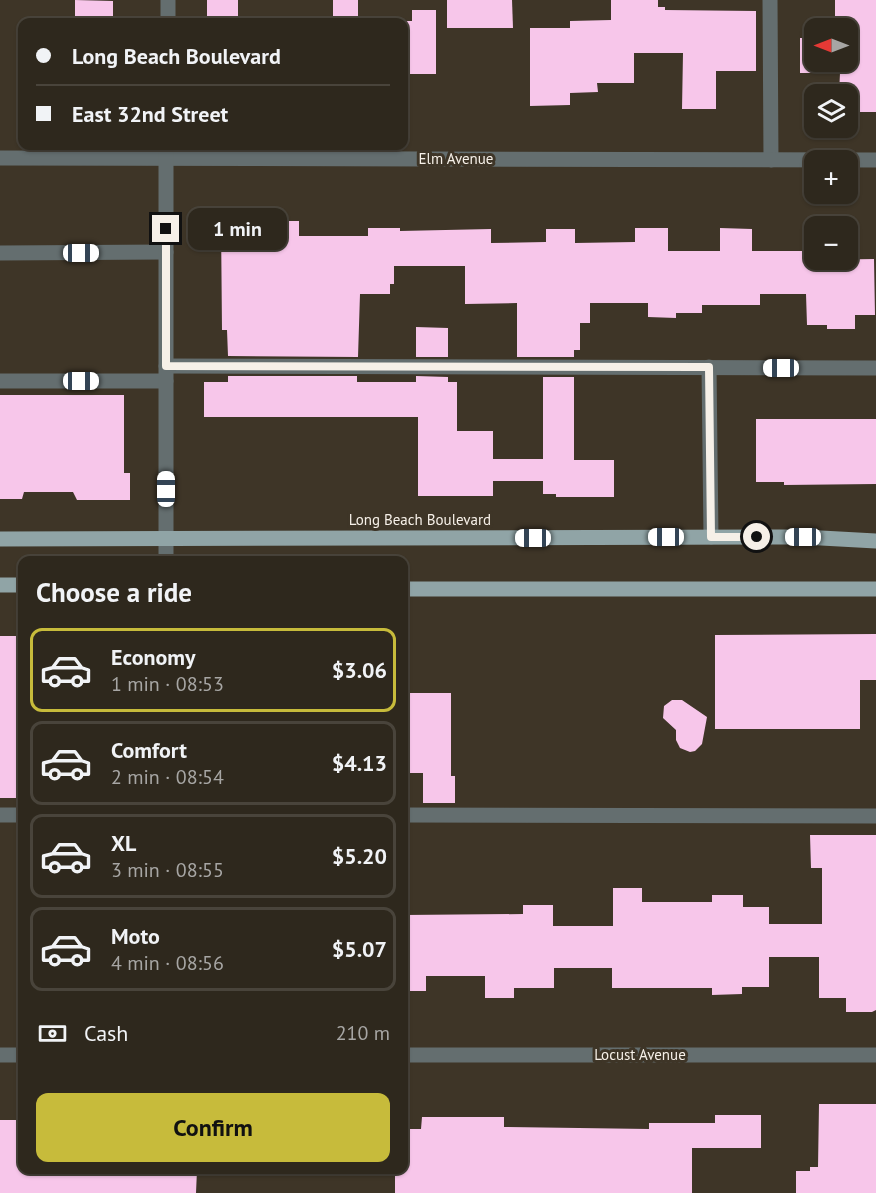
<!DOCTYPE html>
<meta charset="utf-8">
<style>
:root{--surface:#2e281d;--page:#363026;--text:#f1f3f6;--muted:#a7a6a4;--line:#49443b;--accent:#c7bb3b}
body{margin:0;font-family:"PT Sans",sans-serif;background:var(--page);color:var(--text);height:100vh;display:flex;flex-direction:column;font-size:22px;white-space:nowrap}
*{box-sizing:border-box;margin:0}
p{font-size:20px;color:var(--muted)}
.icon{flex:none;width:33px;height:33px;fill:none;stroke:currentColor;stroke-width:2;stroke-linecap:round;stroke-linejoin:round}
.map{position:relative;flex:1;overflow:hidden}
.details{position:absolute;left:18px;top:556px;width:390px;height:618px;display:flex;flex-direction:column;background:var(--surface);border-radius:12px;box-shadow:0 2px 4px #0004,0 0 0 2px var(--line)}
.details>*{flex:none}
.banner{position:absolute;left:18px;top:18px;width:390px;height:132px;border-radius:12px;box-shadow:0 2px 4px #0004,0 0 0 2px var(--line);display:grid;align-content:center;height:132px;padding:0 18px;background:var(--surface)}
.needle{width:39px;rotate:270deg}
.buttons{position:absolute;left:804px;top:18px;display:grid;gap:12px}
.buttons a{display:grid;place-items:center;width:54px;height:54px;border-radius:12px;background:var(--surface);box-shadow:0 2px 4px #0004,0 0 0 2px var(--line);font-size:30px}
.end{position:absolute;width:27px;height:27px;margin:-14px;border:8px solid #f6f0e8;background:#111;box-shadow:0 0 0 3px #111}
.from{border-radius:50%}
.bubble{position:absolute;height:42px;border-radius:12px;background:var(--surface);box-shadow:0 2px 4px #0004,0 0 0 2px var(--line);font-size:20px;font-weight:700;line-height:42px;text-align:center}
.car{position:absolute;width:18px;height:36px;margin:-18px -9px;border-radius:8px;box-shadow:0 0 4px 2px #0007;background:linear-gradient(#fff 24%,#345 0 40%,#fff 0 76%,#345 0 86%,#fff 0)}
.banner b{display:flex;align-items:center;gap:21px;height:57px;font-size:22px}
.banner b+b{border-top:2px solid var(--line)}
.banner i{width:15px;height:15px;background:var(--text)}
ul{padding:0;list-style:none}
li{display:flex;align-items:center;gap:18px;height:84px;margin:0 12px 9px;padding:0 6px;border:3px solid var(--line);border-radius:12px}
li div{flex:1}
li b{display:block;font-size:22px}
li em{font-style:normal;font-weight:700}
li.on{border-color:var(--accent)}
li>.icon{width:54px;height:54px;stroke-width:1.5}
h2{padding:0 18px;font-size:27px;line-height:72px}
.pay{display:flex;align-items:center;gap:15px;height:66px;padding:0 18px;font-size:22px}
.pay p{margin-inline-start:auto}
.action{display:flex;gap:12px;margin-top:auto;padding:12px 18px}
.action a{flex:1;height:69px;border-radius:12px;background:var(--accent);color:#111;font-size:24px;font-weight:700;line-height:69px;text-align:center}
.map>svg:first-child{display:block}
.building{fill:#f7c6ea}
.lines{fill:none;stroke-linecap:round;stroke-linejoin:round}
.minor{stroke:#646e6f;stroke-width:15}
.major{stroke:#90a4a6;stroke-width:15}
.route{stroke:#f6f0e8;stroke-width:8}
.labels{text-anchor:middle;stroke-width:6;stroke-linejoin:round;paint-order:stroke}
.street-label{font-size:15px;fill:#f6f0e8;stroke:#3e3527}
</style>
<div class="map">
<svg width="876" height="1193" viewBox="0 0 876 1193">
<rect width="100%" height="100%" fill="#3e3527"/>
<g class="building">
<polygon points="75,0 113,1 113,22 75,22"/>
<rect x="207" y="0" width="31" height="22"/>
<rect x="333" y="0" width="25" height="22"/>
<polygon points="447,0 512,0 513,28 447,28"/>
<polygon points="611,0 658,0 658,7 665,7 665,10 756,11 756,71 716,71 716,109 682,109 683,53 634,53 634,83 597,83 598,92 570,93 570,105 530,106 530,28 570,28 570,21 611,20"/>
<polygon points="835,0 876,0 876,112 848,112 848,94 839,94 840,73 800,73 800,38 814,38 814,62 848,62 848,28 835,28"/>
<polygon points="412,10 436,10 436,74 404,74 404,21 412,21"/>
<polygon points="221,221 299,221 299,236 368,236 368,228 400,228 400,231 491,229 491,243 546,242 546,229 575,229 575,243 635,242 635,228 668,228 668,251 720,251 720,228 752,229 752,251 814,251 814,260 874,259 875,315 855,315 855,329 827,329 827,325 807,325 806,294 760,294 760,305 702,305 702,313 676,313 676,318 648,317 648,303 590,303 590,323 580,323 580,350 574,350 574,357 517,357 517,303 465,304 465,266 394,266 394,284 390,284 390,294 360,294 358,357 228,356 227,330 222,330"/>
<polygon points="416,327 448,328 448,357 416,357"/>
<polygon points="228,376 357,376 357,382 416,382 416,376 448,377 448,382 457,382 457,431 493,431 493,459 543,459 543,377 574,377 574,460 614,460 614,497 556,497 556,494 543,494 543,481 493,481 493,496 418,496 418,417 204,417 204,382 228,382"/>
<polygon points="0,395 124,395 124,473 130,473 130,500 77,500 73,492 24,492 22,499 0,499"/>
<polygon points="756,419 876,419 876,484 784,485 784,482 756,482"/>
<polygon points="876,634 876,680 860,680 860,729 715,729 715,635"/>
<rect x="0" y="636" width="22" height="162"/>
<polygon points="404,693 451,693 451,776 455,776 455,803 423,803 423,773 404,773"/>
<polygon points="672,700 682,700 707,717 702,744 695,751 690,752 680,748 676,740 676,730 663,718 664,706"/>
<polygon points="810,835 876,835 876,1010 872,1012 846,1012 846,998 819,998 819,957 769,957 769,987 742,987 742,994 712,995 712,988 612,988 612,968 554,968 554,988 514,988 514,998 485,998 485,976 426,976 426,991 404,991 404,915 523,914 523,905 553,905 553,926 613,926 613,888 642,888 642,902 712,902 712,895 743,895 743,907 769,907 769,924 822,924 822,868 811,868"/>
<polygon points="819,1104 876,1104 876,1193 796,1193 796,1171 810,1171 810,1167 818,1167"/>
<polygon points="715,1115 761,1115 761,1148 692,1148 692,1193 395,1193 395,1170 404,1170 404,1129 421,1129 422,1117 504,1117 504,1127 649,1129 649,1123 715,1123"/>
<polygon points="0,1120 22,1120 22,1170 197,1170 196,1193 0,1193"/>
</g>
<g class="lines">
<g class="minor">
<polyline points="770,0 771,160"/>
<polyline points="168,22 168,0"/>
<polyline points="0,158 876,160"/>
<polyline points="0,253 166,252"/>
<polyline points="166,366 876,368"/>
<polyline points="709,367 711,537"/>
<polyline points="0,381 166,381"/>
<polyline points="166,561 166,146"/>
<polyline points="0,815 22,815"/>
<polyline points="404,815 876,816"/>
<polyline points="0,1055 22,1055"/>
<polyline points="404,1055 876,1055"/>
</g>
<g class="major">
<polyline points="0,539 803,537 876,541"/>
<polyline points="0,585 22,585"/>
<polyline points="404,589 876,589"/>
</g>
</g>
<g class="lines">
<polyline class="route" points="166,229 166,366 709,367 711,537 757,537"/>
</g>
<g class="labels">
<g class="street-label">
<text x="456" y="164">Elm Avenue</text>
<text x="420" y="525">Long Beach Boulevard</text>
<text x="640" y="1060">Locust Avenue</text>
</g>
</g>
</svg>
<div class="buttons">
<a><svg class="needle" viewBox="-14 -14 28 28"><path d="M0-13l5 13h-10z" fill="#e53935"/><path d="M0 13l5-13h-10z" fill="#a7a6a4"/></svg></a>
<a><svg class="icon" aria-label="layers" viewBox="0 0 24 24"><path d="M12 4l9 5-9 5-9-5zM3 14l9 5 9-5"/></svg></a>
<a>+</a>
<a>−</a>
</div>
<i class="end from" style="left:757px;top:537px"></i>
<i class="end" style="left:166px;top:229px"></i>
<div class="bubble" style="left:188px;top:208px;width:99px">1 min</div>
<i class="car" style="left:81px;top:253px;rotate:90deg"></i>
<i class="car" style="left:781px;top:368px;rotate:270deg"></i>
<i class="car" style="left:81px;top:381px;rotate:90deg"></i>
<i class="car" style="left:166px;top:489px;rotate:0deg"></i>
<i class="car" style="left:666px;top:537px;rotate:270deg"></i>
<i class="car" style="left:803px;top:537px;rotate:270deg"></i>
<i class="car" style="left:533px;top:538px;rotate:270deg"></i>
<div class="banner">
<b><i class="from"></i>Long Beach Boulevard</b>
<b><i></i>East 32nd Street</b>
</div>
<section class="details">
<h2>Choose a ride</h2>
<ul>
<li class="on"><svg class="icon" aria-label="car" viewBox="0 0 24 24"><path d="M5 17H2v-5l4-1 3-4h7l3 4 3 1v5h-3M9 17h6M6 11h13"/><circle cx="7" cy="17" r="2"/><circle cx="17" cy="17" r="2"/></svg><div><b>Economy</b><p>1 min · 08:53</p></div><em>$3.06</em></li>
<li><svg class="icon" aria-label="car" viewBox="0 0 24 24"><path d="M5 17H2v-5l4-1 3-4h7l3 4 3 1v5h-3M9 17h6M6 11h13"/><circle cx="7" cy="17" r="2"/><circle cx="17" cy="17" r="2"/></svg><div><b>Comfort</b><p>2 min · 08:54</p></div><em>$4.13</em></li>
<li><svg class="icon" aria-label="car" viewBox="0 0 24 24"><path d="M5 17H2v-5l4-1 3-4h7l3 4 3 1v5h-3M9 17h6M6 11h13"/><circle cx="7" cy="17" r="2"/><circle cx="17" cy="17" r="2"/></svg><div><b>XL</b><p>3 min · 08:55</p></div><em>$5.20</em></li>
<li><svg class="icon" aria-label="car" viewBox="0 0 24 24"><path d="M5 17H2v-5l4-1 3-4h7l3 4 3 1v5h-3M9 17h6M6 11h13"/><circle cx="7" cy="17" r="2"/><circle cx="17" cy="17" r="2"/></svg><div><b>Moto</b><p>4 min · 08:56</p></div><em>$5.07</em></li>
</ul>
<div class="pay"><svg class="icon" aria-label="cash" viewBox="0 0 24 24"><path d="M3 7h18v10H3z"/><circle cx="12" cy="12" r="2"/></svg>Cash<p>210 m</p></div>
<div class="action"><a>Confirm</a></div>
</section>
</div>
